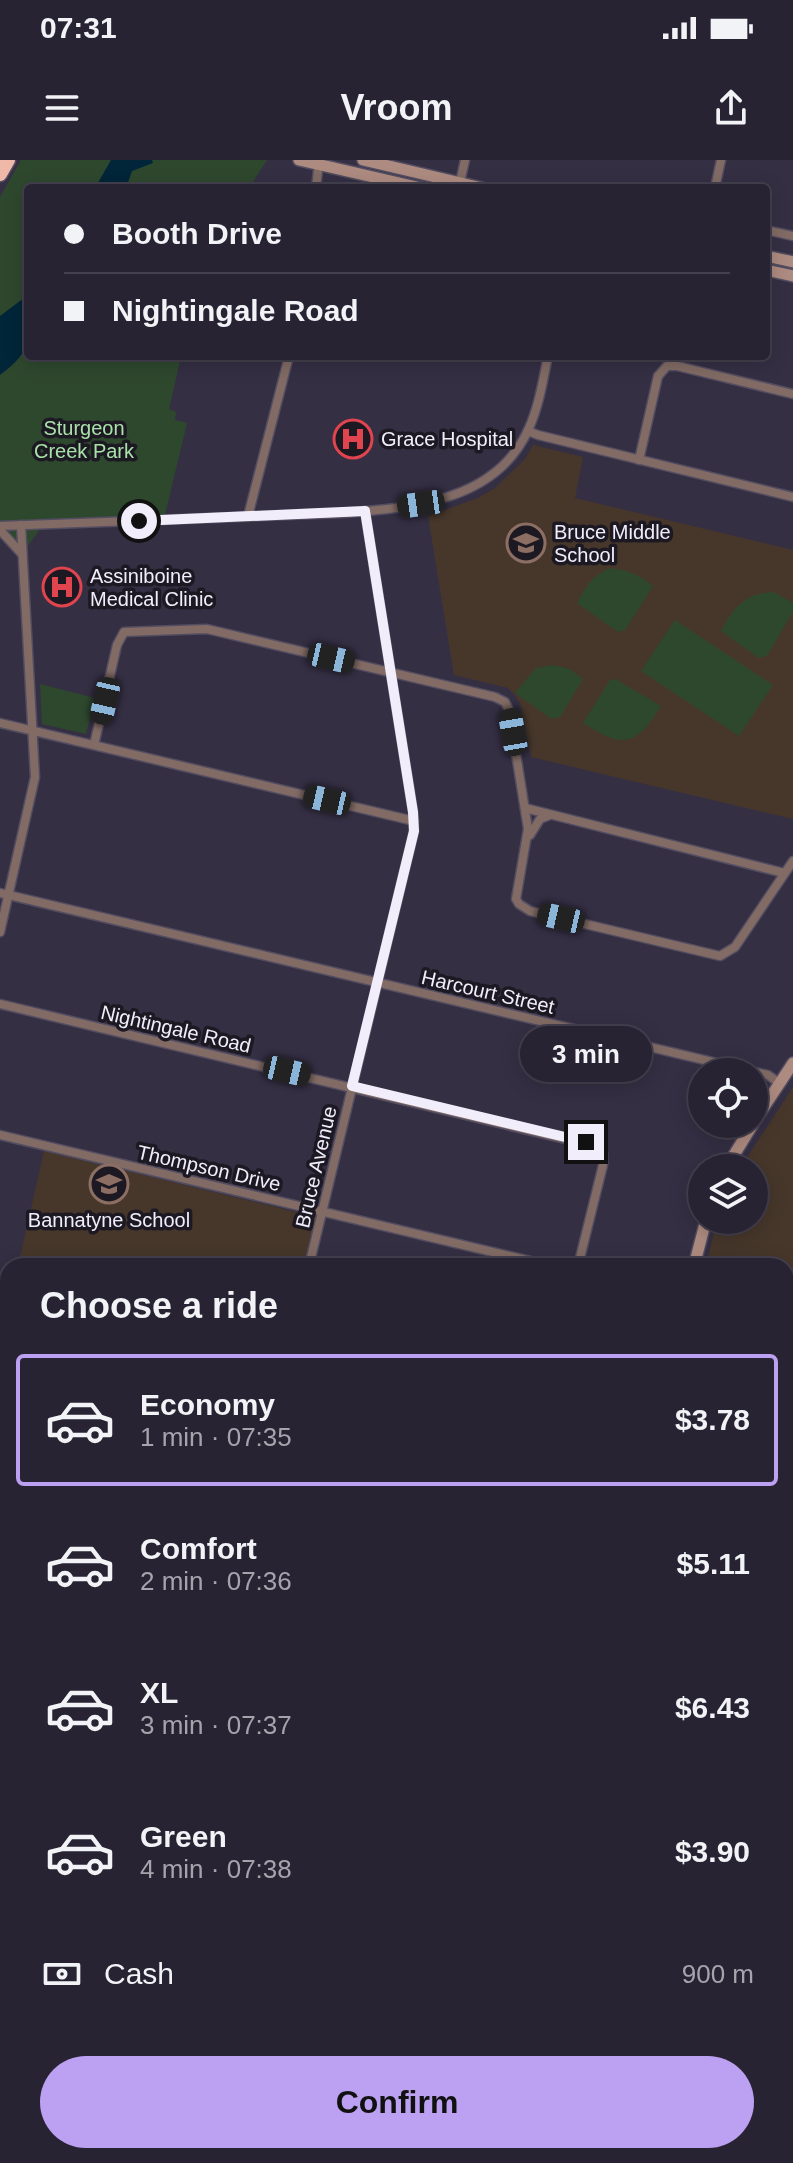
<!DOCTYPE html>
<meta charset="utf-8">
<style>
:root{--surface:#282333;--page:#302b3b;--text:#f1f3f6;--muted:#a5a4ac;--line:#44404e;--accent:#bca0f2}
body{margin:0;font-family:Helvetica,sans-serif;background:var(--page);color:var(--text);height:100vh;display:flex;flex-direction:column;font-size:30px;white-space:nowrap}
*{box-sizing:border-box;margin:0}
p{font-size:26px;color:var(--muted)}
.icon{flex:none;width:44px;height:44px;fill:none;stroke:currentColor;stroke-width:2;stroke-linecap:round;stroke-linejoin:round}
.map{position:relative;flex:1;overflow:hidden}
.side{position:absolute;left:0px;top:1098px;width:794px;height:906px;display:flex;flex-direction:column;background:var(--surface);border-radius:24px 24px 0 0;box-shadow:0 4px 20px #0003,0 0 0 2px var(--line)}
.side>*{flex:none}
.top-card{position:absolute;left:24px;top:24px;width:746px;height:176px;border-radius:8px;box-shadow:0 4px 20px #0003,0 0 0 2px var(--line);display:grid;align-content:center;height:176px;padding:0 40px;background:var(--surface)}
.controls{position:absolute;left:688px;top:898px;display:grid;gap:16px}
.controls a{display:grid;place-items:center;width:80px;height:80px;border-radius:50%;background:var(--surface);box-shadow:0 4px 20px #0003,0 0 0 2px var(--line);font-size:40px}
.end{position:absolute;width:36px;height:36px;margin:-18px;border:10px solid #f1edfb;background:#111;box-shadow:0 0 0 4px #111}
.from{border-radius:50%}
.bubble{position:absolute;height:56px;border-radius:28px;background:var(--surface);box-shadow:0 4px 20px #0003,0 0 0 2px var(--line);font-size:26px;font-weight:600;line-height:56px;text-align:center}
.car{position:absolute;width:24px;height:48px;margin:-24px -12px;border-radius:10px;box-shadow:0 0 6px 2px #0007;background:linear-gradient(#222 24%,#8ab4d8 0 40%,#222 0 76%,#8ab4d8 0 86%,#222 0)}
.top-card b{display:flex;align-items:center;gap:28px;height:76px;font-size:30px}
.top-card b+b{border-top:2px solid var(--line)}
.top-card i{width:20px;height:20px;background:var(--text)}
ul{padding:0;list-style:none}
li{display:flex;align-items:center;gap:24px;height:132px;margin:0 16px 12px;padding:0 24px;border:4px solid transparent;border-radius:8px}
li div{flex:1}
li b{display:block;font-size:30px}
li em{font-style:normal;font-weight:600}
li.current{border-color:var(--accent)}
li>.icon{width:72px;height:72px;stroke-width:1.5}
h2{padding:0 40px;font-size:36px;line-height:96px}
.pay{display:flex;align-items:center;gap:20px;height:88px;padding:0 40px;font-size:30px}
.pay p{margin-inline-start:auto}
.action{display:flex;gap:16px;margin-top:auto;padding:16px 40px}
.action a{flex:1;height:92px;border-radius:48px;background:var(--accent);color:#111;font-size:32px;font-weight:600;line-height:92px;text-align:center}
.status{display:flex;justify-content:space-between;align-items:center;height:56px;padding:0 40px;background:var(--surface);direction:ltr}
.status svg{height:22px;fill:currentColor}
header{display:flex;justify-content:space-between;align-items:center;height:104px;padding:0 40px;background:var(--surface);font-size:36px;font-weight:600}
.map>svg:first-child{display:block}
.education{fill:#47372b}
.green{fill:#2e482e}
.water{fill:#012539}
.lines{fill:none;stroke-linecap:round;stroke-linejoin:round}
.street-casing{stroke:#534d61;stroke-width:11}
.secondary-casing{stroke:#534d61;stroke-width:14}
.highway-casing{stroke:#534d61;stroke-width:17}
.street{stroke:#826b65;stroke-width:8}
.secondary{stroke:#ae8b80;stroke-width:11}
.highway{stroke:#efb8a8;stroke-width:14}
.route{stroke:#f1edfb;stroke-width:10}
.labels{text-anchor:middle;stroke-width:7;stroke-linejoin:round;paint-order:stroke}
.park-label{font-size:20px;fill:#a9e2a9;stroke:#1c1923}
.poi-label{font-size:20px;fill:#f1edfb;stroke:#1c1923;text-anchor:start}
.street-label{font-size:20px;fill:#f1edfb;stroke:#1c1923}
</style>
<div class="status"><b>07:31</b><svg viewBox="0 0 49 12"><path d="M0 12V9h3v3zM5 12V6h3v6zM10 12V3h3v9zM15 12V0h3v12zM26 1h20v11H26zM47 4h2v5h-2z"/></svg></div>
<header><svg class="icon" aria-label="menu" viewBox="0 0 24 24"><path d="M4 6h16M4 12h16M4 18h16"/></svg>Vroom<svg class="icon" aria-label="share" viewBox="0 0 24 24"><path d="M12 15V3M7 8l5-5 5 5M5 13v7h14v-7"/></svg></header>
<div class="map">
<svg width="793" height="2003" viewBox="0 0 793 2003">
<rect width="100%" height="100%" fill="#352f44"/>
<g class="education">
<polygon points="533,285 583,297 575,338 793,390 793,659 531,597 520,543 515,535 508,528 454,515 428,356 478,338 495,328 525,299"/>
<polygon points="793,927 793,1143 786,1141 786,1106 706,1106 717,1060 754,1060 754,1008 740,1008"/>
<polygon points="44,991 317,1057 306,1106 18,1106"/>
<polygon points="8,1558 8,1719 0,1717 0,1592"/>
<polygon points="786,1930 793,1932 793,2003 578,2003 580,1996 786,1996"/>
</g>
<g class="green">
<polygon points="21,0 267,0 249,28 28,28 28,196 173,196 173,200 180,201 169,249 176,252 175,260 187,263 164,359 43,365 22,394 0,370 0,37"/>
<path d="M 610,408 C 628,410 639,415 653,426 L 625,470 L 618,472 L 577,443 C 586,426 592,416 610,408 Z"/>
<path d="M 774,432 L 793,443 L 793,451 L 767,496 L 759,498 L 721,471 C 733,447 746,433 774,432 Z"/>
<polygon points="675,460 773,525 739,576 641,511"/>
<polygon points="553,505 570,509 583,519 560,557 552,559 515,533 536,508"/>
<path d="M 615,519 L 661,546 C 635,588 622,588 583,563 L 610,520 Z"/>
<polygon points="40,524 95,538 86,574 42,564"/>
</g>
<g class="water">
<polygon points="111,0 152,0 153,3 132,11 126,28 95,28"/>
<path d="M 28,135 C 28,176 36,189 0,215 L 0,156 Z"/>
</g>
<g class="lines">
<defs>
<g id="street">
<polyline points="459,27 465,0"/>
<polyline points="316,28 319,1"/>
<polyline points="715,28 721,0"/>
<polyline points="766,70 793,76"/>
<polyline points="528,271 538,275 793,337"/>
<polyline points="639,300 658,216 667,206 677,206 793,234"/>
<polyline points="248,356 289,196"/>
<path d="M 0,366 L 341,353 C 411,348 497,342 529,268 C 539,246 543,220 548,196"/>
<polyline points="0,370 22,394"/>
<polyline points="0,563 414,661"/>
<polyline points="94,585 117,485 124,472 207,469 495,537 505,542 509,550 528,669 516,739 519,744 530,751 720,796 735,787 793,701"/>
<polyline points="525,648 784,713"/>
<polyline points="530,675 540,659 550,655"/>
<polyline points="0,733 768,915 779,923"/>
<polyline points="0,772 35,617 21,365"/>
<polyline points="0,844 595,986 603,994 603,1005 578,1106"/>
<polyline points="0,975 552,1106"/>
<polyline points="309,1106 414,671 413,652 365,351"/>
<polyline points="0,1125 8,1127"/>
<polyline points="786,1151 793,1153"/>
<polyline points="786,1167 793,1169"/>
<polyline points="0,1219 8,1221"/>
<polyline points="786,1321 793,1324"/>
<polyline points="0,1460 8,1462"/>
<polyline points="786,1598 793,1600"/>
<polyline points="786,1694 793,1695"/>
<polyline points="0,1778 8,1780"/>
<polyline points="786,1787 793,1789"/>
<polyline points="786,1883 793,1885"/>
<polyline points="0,1891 8,1893"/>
<polyline points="447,1996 477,2003"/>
<polyline points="94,2003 96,1996"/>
<polyline points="578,2003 580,1996"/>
</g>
<g id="secondary">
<polyline points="299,0 421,28"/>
<polyline points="363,0 482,28"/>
<polyline points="766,96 793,102"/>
<polyline points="766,110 793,116"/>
<polyline points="754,962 793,903"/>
<polyline points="726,1008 753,964"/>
<polyline points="694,1106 706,1060"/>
<polyline points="0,1330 8,1332"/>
<polyline points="0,1348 8,1350"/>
<polyline points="786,1516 793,1517"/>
<polyline points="786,1531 793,1533"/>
<polyline points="480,2003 482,1996"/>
</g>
<polyline id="highway" points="0,14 8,0"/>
</defs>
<use href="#street" class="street-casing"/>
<use href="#secondary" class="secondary-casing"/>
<use href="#highway" class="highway-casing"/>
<use href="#street" class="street"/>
<use href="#secondary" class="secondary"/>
<use href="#highway" class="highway"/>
</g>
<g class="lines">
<polyline class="route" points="139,361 365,351 413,652 414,671 352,926 586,982"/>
</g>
<defs>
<symbol id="hospital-ring" viewBox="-11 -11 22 22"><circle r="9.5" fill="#1c1923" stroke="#e0444e" stroke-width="1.5"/><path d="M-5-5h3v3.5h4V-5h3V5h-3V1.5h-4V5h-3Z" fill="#e0444e"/></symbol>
<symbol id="school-ring" viewBox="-11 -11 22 22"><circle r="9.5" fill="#1c1923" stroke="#8d6e63" stroke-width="1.5"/><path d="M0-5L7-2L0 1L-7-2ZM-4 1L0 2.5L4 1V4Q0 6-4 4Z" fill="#8d6e63"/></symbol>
</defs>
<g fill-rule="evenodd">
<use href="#hospital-ring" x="331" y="257" width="44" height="44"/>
<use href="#school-ring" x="504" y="361" width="44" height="44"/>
<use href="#hospital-ring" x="40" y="405" width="44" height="44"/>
<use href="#school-ring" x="87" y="1002" width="44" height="44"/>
</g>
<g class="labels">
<g class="park-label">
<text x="84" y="275">Sturgeon<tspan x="84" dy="23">Creek Park</tspan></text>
</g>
<g class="poi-label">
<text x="381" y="286">Grace Hospital</text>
<text x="554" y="379">Bruce Middle<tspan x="554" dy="23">School</tspan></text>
<text x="90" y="423">Assiniboine<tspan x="90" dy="23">Medical Clinic</tspan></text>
<text x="109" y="1067" text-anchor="middle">Bannatyne School</text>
</g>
<g class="street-label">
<text transform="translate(488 832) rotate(13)" y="7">Harcourt Street</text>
<text transform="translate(176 869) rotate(13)" y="7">Nightingale Road</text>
<text transform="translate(316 1007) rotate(-77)" y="7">Bruce Avenue</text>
<text transform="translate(209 1008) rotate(13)" y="7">Thompson Drive</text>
</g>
</g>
</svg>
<div class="controls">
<a><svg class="icon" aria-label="locate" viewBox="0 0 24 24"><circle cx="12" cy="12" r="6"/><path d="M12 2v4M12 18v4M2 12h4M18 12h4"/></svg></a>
<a><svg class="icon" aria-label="layers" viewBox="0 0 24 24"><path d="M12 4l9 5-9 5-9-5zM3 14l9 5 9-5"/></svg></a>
</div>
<i class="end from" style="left:139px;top:361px"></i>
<i class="end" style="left:586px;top:982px"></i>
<div class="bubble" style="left:520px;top:866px;width:132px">3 min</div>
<i class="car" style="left:421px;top:344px;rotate:262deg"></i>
<i class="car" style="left:331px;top:498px;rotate:103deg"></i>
<i class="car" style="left:105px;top:541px;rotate:193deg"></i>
<i class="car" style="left:513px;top:572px;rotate:350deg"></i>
<i class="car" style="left:327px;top:640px;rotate:283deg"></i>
<i class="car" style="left:561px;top:758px;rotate:283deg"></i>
<i class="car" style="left:287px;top:911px;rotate:103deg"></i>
<div class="top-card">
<b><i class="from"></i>Booth Drive</b>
<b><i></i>Nightingale Road</b>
</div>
<section class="side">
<h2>Choose a ride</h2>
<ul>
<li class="current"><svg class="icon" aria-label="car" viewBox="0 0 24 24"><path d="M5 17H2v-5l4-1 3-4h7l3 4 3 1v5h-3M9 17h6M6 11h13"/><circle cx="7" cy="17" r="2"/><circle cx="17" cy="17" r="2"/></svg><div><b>Economy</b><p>1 min · 07:35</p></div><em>$3.78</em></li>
<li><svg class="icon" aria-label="car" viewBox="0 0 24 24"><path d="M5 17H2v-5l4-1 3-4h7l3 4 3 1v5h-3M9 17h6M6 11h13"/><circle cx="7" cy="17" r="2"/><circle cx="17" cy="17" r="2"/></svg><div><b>Comfort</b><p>2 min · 07:36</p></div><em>$5.11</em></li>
<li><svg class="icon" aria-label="car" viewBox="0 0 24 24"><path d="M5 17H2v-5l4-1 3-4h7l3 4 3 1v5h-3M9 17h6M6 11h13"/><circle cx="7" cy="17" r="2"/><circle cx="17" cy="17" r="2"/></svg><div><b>XL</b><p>3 min · 07:37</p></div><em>$6.43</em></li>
<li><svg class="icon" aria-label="car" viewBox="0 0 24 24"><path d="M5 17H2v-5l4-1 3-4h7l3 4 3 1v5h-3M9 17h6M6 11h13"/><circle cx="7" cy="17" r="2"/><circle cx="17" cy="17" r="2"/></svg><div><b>Green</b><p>4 min · 07:38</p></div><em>$3.90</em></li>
</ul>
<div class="pay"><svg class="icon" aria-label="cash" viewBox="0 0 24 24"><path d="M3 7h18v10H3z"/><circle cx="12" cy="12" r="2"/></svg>Cash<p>900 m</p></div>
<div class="action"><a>Confirm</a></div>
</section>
</div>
